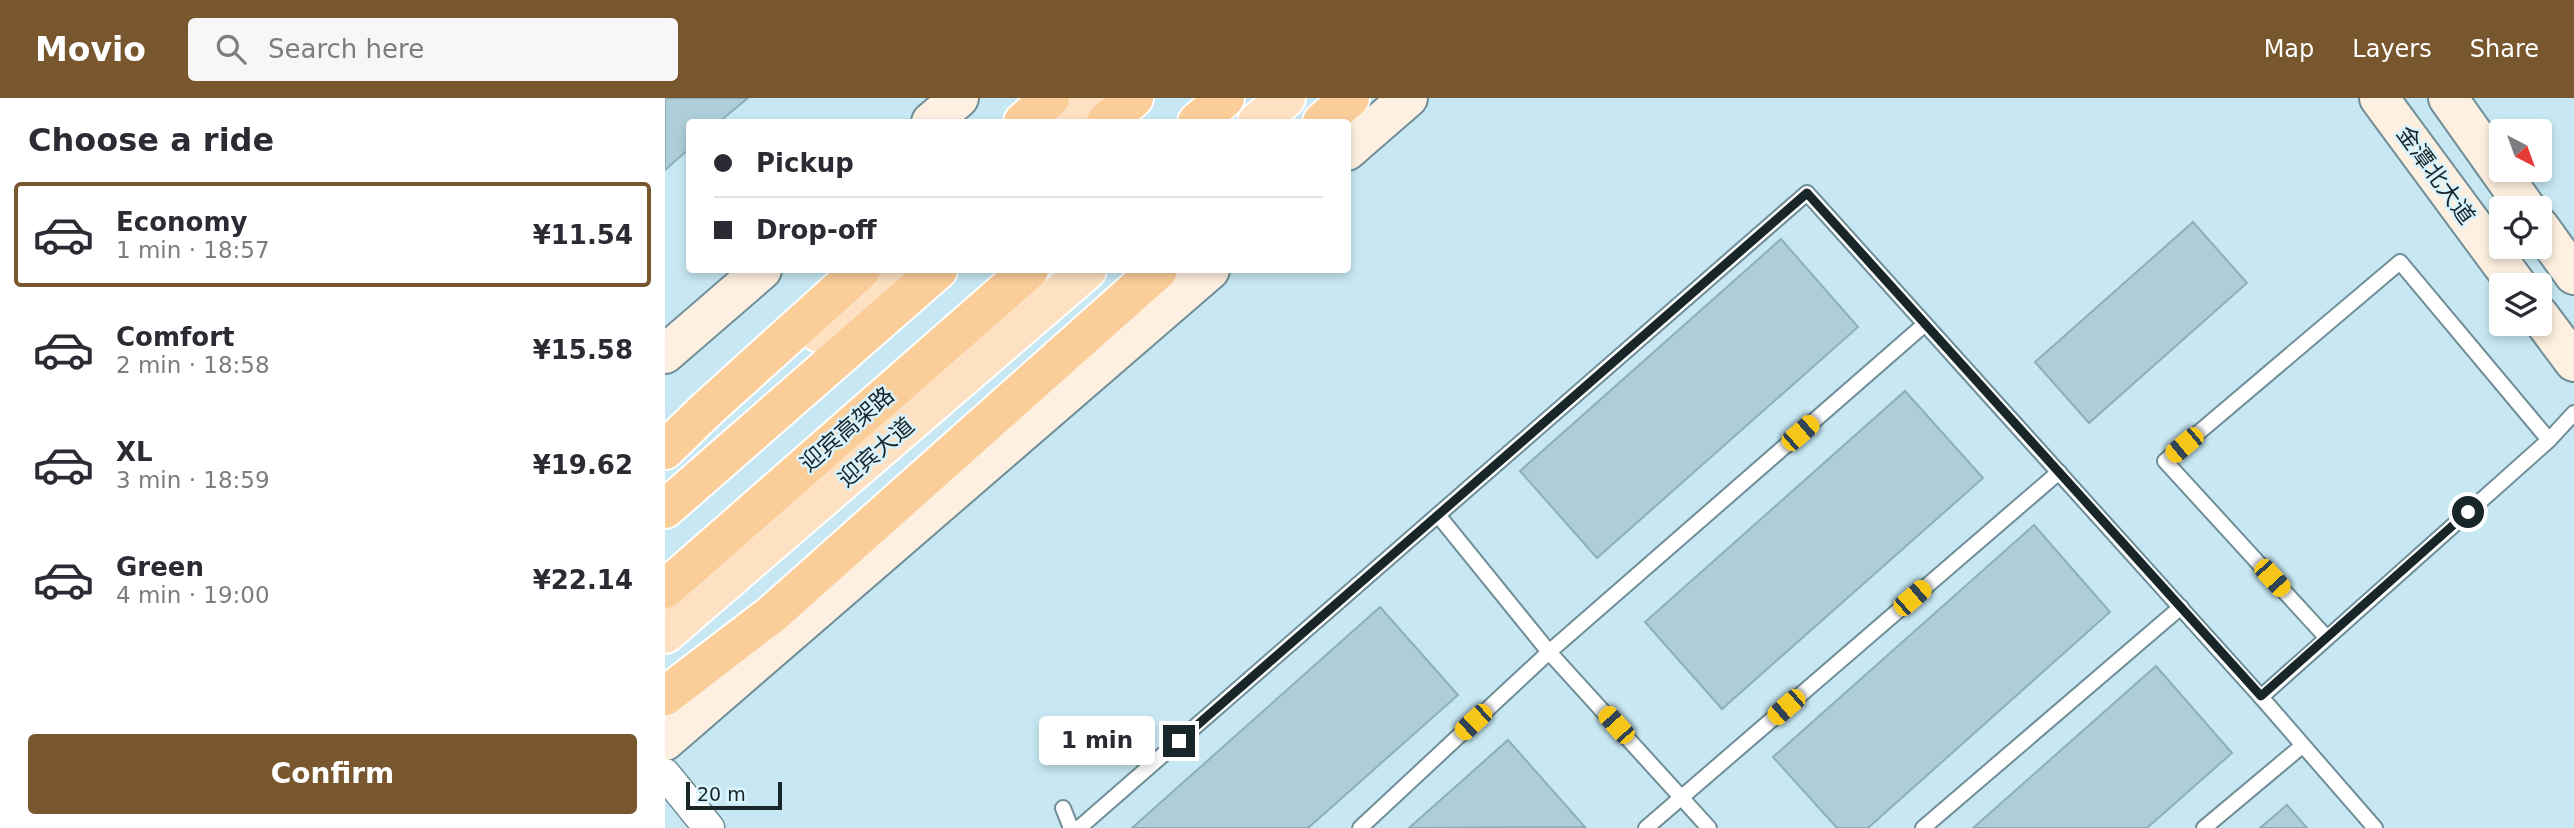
<!DOCTYPE html>
<meta charset="utf-8">
<style>
:root{--surface:#fff;--page:#f7f7f7;--text:#2b2b33;--muted:#7c7c81;--line:#e1e1e2;--accent:#78562e}
body{margin:0;font-family:"DejaVu Sans","Noto Sans SC",sans-serif;background:var(--page);color:var(--text);height:100vh;display:flex;flex-direction:column;font-size:26px;white-space:nowrap}
*{box-sizing:border-box;margin:0}
p{font-size:23px;color:var(--muted)}
.icon{flex:none;width:38px;height:38px;fill:none;stroke:currentColor;stroke-width:2;stroke-linecap:round;stroke-linejoin:round}
.map{position:relative;flex:1;overflow:hidden}
.panel{display:flex;flex-direction:column;background:var(--surface);width:665px}
.panel>*{flex:none}
.hud{position:absolute;left:21px;top:21px;width:665px;height:154px;border-radius:7px;box-shadow:0 4px 10px #0003;display:grid;align-content:center;height:154px;padding:0 28px;background:var(--surface)}
.needle{width:46px;rotate:139deg}
.buttons{position:absolute;left:1824px;top:21px;display:grid;gap:14px}
.buttons a{display:grid;place-items:center;width:63px;height:63px;border-radius:7px;background:var(--surface);box-shadow:0 4px 10px #0003;font-size:35px}
.scale{position:absolute;left:21px;bottom:18px;width:96px;box-sizing:border-box;padding-left:7px;border:4px solid #182529;border-top:0;font-size:19px;line-height:24px;white-space:nowrap;color:#182529;-webkit-text-stroke:5px #d9f4fd;paint-order:stroke}
.end{position:absolute;width:32px;height:32px;margin:-16px;border:9px solid #182529;background:#fff;box-shadow:0 0 0 4px #fff}
.from{border-radius:50%}
.bubble{position:absolute;height:49px;border-radius:7px;background:var(--surface);box-shadow:0 4px 10px #0003;font-size:23px;font-weight:800;line-height:49px;text-align:center}
.car{position:absolute;width:21px;height:42px;margin:-21px -10px;border-radius:9px;box-shadow:0 0 5px 2px #0007;background:linear-gradient(#f5c518 24%,#345 0 40%,#f5c518 0 76%,#345 0 86%,#f5c518 0)}
.hud b{display:flex;align-items:center;gap:24px;height:66px;font-size:26px}
.hud b+b{border-top:2px solid var(--line)}
.hud i{width:18px;height:18px;background:var(--text)}
ul{padding:0;list-style:none}
li{display:flex;align-items:center;gap:21px;height:105px;margin:0 14px 10px;padding:0 14px;border:4px solid transparent;border-radius:7px}
li div{flex:1}
li b{display:block;font-size:26px}
li em{font-style:normal;font-weight:800}
li.on{border-color:var(--accent)}
li>.icon{width:63px;height:63px;stroke-width:1.5}
h2{padding:0 28px;font-size:32px;line-height:84px}
.primary-button{display:flex;gap:14px;margin-top:auto;padding:14px 28px}
.primary-button a{flex:1;height:80px;border-radius:7px;background:var(--accent);color:#fff;font-size:28px;font-weight:800;line-height:80px;text-align:center}
header{display:flex;align-items:center;gap:42px;box-sizing:border-box;height:98px;padding:0 35px;background:var(--accent);color:#fff}
header strong{font-size:33px}
nav{display:flex;gap:38px;margin-inline-start:auto;font-size:24px}
.search{width:490px;height:63px;background:var(--page);display:flex;align-items:center;gap:18px;box-sizing:border-box;padding:0 24px;border-radius:7px;color:var(--muted);font-size:26px}
main{display:flex;flex:1;min-height:0}
.map>svg:first-child{display:block}
.building{fill:#adced9;stroke:#8eafb9;stroke-width:2}
.lines{fill:none;stroke-linecap:round;stroke-linejoin:round}
.lane-casing{stroke:#6f8e98;stroke-width:18}
.street-casing{stroke:#6f8e98;stroke-width:33}
.secondary-casing{stroke:#6f8e98;stroke-width:42}
.primary-casing{stroke:#fff;stroke-width:42}
.highway-casing{stroke:#fff;stroke-width:42}
.lane{stroke:#fff;stroke-width:14}
.street{stroke:#fff;stroke-width:30}
.secondary{stroke:#fef0e0;stroke-width:38}
.primary{stroke:#fde1c2;stroke-width:38}
.highway{stroke:#fbcd99;stroke-width:38}
.route{stroke:#182529;stroke-width:9}
.labels{text-anchor:middle;stroke-width:5;stroke-linejoin:round;paint-order:stroke}
.street-label{font-size:23px;fill:#182529;stroke:#d9f4fd}
</style>
<header>
<strong>Movio</strong>
<div class="search"><svg class="icon" aria-label="search" viewBox="0 0 24 24"><circle cx="10" cy="10" r="6"/><path d="M15 15l6 6"/></svg>Search here</div>
<nav><a>Map</a><a>Layers</a><a>Share</a></nav>
</header>
<main>
<section class="panel">
<h2>Choose a ride</h2>
<ul>
<li class="on"><svg class="icon" aria-label="car" viewBox="0 0 24 24"><path d="M5 17H2v-5l4-1 3-4h7l3 4 3 1v5h-3M9 17h6M6 11h13"/><circle cx="7" cy="17" r="2"/><circle cx="17" cy="17" r="2"/></svg><div><b>Economy</b><p>1 min · 18:57</p></div><em>¥11.54</em></li>
<li><svg class="icon" aria-label="car" viewBox="0 0 24 24"><path d="M5 17H2v-5l4-1 3-4h7l3 4 3 1v5h-3M9 17h6M6 11h13"/><circle cx="7" cy="17" r="2"/><circle cx="17" cy="17" r="2"/></svg><div><b>Comfort</b><p>2 min · 18:58</p></div><em>¥15.58</em></li>
<li><svg class="icon" aria-label="car" viewBox="0 0 24 24"><path d="M5 17H2v-5l4-1 3-4h7l3 4 3 1v5h-3M9 17h6M6 11h13"/><circle cx="7" cy="17" r="2"/><circle cx="17" cy="17" r="2"/></svg><div><b>XL</b><p>3 min · 18:59</p></div><em>¥19.62</em></li>
<li><svg class="icon" aria-label="car" viewBox="0 0 24 24"><path d="M5 17H2v-5l4-1 3-4h7l3 4 3 1v5h-3M9 17h6M6 11h13"/><circle cx="7" cy="17" r="2"/><circle cx="17" cy="17" r="2"/></svg><div><b>Green</b><p>4 min · 19:00</p></div><em>¥22.14</em></li>
</ul>
<div class="primary-button"><a>Confirm</a></div>
</section>
<div class="map">
<svg width="1909" height="730" viewBox="0 0 1909 730">
<rect width="100%" height="100%" fill="#c7e8f3"/>
<g class="building">
<polygon points="0,0 83,0 54,24 24,24 24,51 0,72"/>
<polygon points="1528,124 1582,185 1424,325 1370,264"/>
<polygon points="1116,141 1193,229 932,460 855,373"/>
<polygon points="1240,293 1318,380 1057,611 980,524"/>
<polygon points="1369,427 1445,514 1203,730 1172,730 1108,659"/>
<polygon points="715,509 793,597 643,730 467,730"/>
<polygon points="1491,568 1567,655 1482,730 1308,730"/>
<polygon points="843,642 920,729 744,730"/>
<polygon points="1622,707 1642,730 1595,730"/>
</g>
<g class="lines">
<defs>
<g id="lane">
<polyline points="773,417 884,554 1044,730"/>
<polyline points="1661,539 1500,363 1735,164 1884,342"/>
<polyline points="398,710 406,730"/>
<polyline points="414,730 1142,95 1596,599"/>
<polyline points="695,730 884,554 1260,226"/>
<polyline points="981,730 1394,374"/>
<polyline points="1258,730 1516,509"/>
<polyline points="1539,730 1637,648"/>
<polyline points="1710,730 1596,599 1884,342 1909,315"/>
</g>
<polyline id="street" points="0,676 44,730"/>
<g id="secondary">
<polyline points="1714,0 1852,187"/>
<polyline points="1783,0 1861,110"/>
<polyline points="266,24 294,0"/>
<polyline points="682,53 743,0"/>
<polyline points="1874,128 1909,177"/>
<polyline points="1874,217 1909,264"/>
<polyline points="0,256 97,172"/>
<polyline points="0,643 545,172"/>
</g>
<g id="primary">
<polyline points="394,24 422,0"/>
<polyline points="592,24 621,0"/>
<polyline points="154,235 226,172"/>
<polyline points="0,536 422,172"/>
</g>
<g id="highway">
<polyline points="358,24 385,0"/>
<polyline points="441,24 469,0"/>
<polyline points="532,24 560,0"/>
<polyline points="657,24 685,0"/>
<polyline points="0,352 40,313 196,172"/>
<polyline points="0,411 273,172"/>
<polyline points="0,491 364,172"/>
<polyline points="0,598 107,516 493,172"/>
</g>
</defs>
<use href="#lane" class="lane-casing"/>
<use href="#street" class="street-casing"/>
<use href="#secondary" class="secondary-casing"/>
<use href="#primary" class="primary-casing"/>
<use href="#highway" class="highway-casing"/>
<use href="#lane" class="lane"/>
<use href="#street" class="street"/>
<use href="#secondary" class="secondary"/>
<use href="#primary" class="primary"/>
<use href="#highway" class="highway"/>
</g>
<g class="lines">
<polyline class="route" points="514,643 1142,95 1596,598 1803,414"/>
</g>
<g class="labels">
<g class="street-label">
<text transform="translate(1771 77) rotate(54)" y="8">金潭北大道</text>
<text transform="translate(182 331) rotate(-41)" y="8">迎宾高架路</text>
<text transform="translate(211 354) rotate(-41)" y="8">迎宾大道</text>
</g>
</g>
</svg>
<div class="buttons">
<a><svg class="needle" viewBox="-14 -14 28 28"><path d="M0-13l5 13h-10z" fill="#e53935"/><path d="M0 13l5-13h-10z" fill="#7c7c81"/></svg></a>
<a><svg class="icon" aria-label="locate" viewBox="0 0 24 24"><circle cx="12" cy="12" r="6"/><path d="M12 2v4M12 18v4M2 12h4M18 12h4"/></svg></a>
<a><svg class="icon" aria-label="layers" viewBox="0 0 24 24"><path d="M12 4l9 5-9 5-9-5zM3 14l9 5 9-5"/></svg></a>
</div>
<div class="scale">20 m</div>
<i class="end from" style="left:1803px;top:414px"></i>
<i class="end" style="left:514px;top:643px"></i>
<div class="bubble" style="left:374px;top:618px;width:116px">1 min</div>
<i class="car" style="left:1135px;top:335px;rotate:49deg"></i>
<i class="car" style="left:1519px;top:347px;rotate:230deg"></i>
<i class="car" style="left:1607px;top:480px;rotate:138deg"></i>
<i class="car" style="left:1247px;top:500px;rotate:49deg"></i>
<i class="car" style="left:1121px;top:609px;rotate:229deg"></i>
<i class="car" style="left:808px;top:624px;rotate:227deg"></i>
<i class="car" style="left:951px;top:627px;rotate:318deg"></i>
<div class="hud">
<b><i class="from"></i>Pickup</b>
<b><i></i>Drop-off</b>
</div>
</div>
</main>
